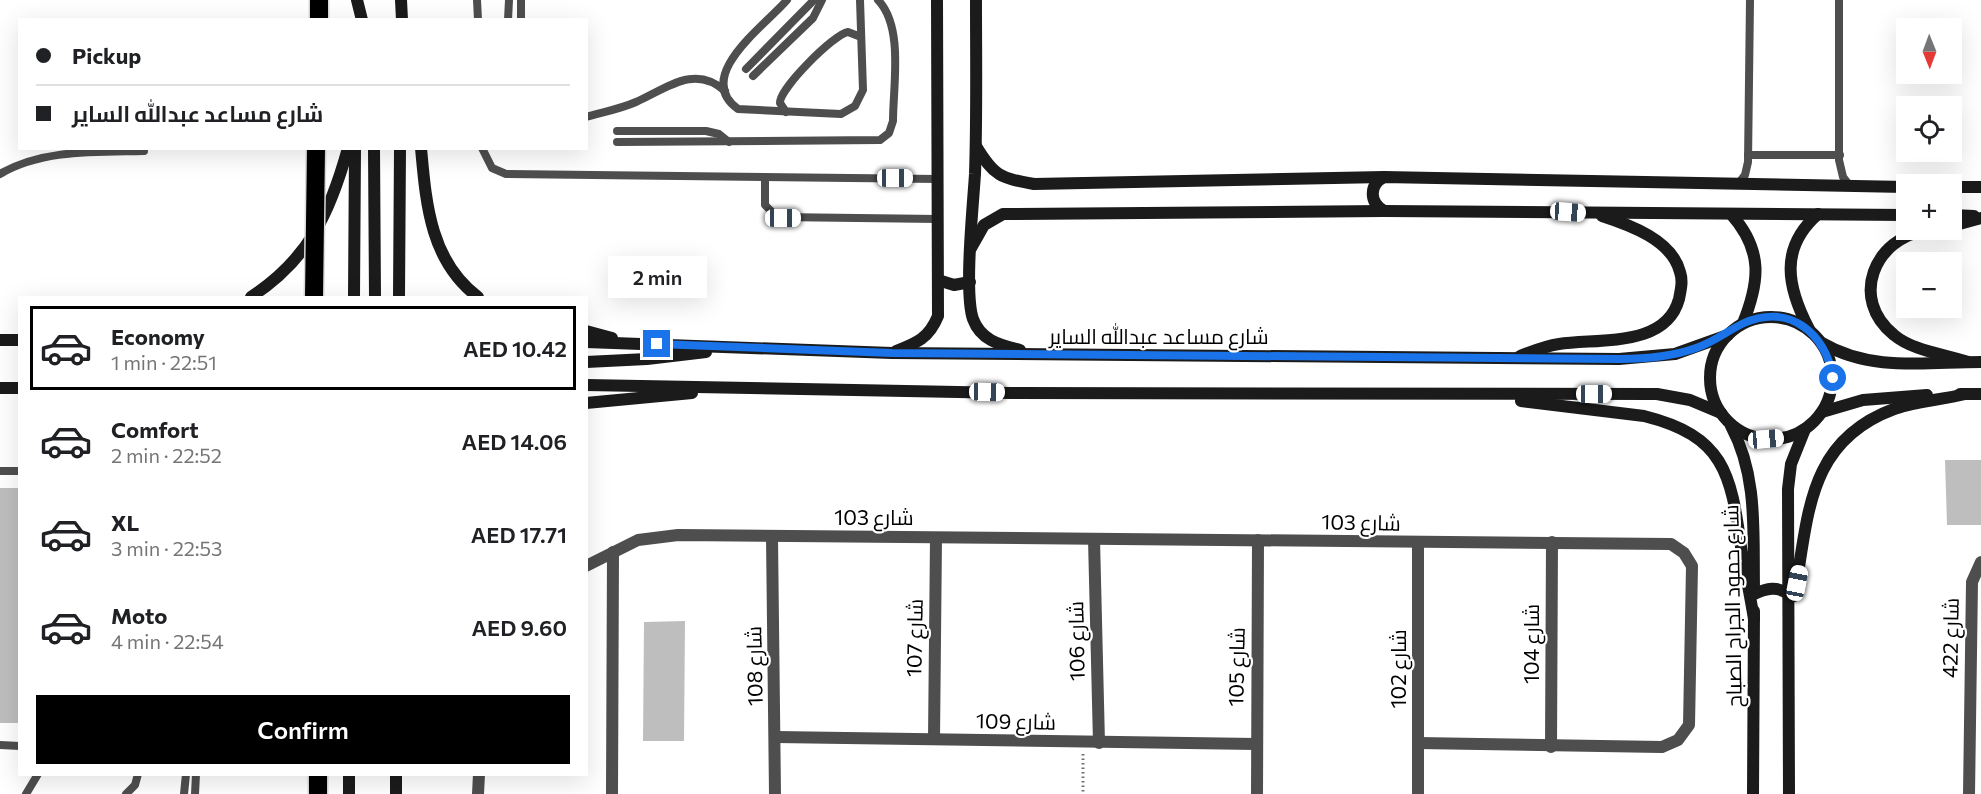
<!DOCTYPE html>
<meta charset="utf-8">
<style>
:root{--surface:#fff;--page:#f2f2f2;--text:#202124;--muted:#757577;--line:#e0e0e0;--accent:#000}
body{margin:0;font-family:Commissioner,Cairo,sans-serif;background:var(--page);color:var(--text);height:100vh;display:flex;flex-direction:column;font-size:22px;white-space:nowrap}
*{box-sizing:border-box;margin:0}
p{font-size:20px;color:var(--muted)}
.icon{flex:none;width:33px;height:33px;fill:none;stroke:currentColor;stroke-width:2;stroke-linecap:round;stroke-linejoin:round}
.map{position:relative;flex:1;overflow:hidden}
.details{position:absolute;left:18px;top:296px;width:570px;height:480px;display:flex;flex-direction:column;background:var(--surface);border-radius:0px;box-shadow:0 6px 24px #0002}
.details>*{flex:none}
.hud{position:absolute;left:18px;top:18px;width:570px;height:132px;border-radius:0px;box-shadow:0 6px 24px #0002;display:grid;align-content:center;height:132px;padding:0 18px;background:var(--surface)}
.needle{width:39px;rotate:179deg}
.buttons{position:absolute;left:1896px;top:18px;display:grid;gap:12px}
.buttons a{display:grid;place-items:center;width:66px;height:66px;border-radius:0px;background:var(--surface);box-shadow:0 6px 24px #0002;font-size:30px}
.end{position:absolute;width:27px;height:27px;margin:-14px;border:8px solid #1a73e8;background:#fff;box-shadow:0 0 0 3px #fff}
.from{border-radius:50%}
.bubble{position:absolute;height:42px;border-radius:0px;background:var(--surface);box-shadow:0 6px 24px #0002;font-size:20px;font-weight:600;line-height:42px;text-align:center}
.car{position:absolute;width:18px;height:36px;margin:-18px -9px;border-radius:8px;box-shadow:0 0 4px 2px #0007;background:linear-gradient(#fff 24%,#345 0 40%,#fff 0 76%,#345 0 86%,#fff 0)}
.hud b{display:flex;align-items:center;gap:21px;height:57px;font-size:22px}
.hud b+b{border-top:2px solid var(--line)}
.hud i{width:15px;height:15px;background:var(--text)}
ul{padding:10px 0 0;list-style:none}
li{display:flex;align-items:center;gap:18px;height:84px;margin:0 12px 9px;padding:0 6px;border:3px solid transparent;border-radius:0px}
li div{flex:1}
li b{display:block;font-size:22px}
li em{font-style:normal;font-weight:600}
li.current{border-color:var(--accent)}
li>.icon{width:54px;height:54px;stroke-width:1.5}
.primary-button{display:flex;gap:12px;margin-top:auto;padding:12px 18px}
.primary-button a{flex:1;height:69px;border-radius:0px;background:var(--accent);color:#fff;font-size:24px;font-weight:600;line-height:69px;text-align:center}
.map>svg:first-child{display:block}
.building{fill:#bebebe}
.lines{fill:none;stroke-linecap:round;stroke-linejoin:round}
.highway-casing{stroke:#dbdbdb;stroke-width:21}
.path{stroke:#707070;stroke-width:3;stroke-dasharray:1.5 3;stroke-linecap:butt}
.lane{stroke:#4e4e4e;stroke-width:8}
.street{stroke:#4e4e4e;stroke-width:12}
.secondary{stroke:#1b1b1b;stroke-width:12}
.highway{stroke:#000;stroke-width:18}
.highway-bridge-casing{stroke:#dbdbdb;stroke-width:21;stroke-linecap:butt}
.highway-bridge{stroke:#000;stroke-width:18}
.route{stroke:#1a73e8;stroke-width:8}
.labels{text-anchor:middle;stroke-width:4.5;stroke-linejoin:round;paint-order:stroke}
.street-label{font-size:21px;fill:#000;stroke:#fff}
</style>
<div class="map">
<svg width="1981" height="794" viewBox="0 0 1981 794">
<rect width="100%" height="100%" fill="#fff"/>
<g class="building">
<polygon points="1945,460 1981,460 1981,525 1947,525"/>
<rect x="0" y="488" width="20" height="235"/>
<polygon points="685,621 684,741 643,741 644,622"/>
</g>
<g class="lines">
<defs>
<g id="highway">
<polyline points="319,20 319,0"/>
<polyline points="318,774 318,794"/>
</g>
</defs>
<use href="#highway" class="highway-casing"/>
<polyline class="path" points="1083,754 1083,794"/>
<g class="lane">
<polyline points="477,0 478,20"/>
<polyline points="521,0 521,20"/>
<path d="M 787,0 C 767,24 692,76 738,109 L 841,114 L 855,106 L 863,90 L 860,0"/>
<polyline points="1839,0 1839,160 1843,177 1850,186"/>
<polyline points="508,20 509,0"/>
<polyline points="746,69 814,0"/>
<polyline points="753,76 813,18 822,0"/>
<path d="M 786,112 L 780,103 C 779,89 834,34 848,32 L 861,37"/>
<path d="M 586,117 C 603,112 620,109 636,102 C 667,88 695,64 725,91"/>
<polyline points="617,131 706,131 719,134 729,142"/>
<path d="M 617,142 L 880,140 L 889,133 L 893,121 C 893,86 904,27 878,0"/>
<polyline points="482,148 492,168 506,174 938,179"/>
<polyline points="1748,155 1840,155"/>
<path d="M 0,174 C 42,149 97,152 144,151"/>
<polyline points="765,177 765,205 777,217 938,219"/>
<polyline points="1738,184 1745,175 1748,162 1750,0"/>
<polyline points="0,471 20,471"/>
<polyline points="0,745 20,746"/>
<polyline points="26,794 38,774"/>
<polyline points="126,794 135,785 138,774"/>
<polyline points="184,794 186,774"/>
<polyline points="195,794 196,774"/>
</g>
<g class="street">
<polyline points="772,537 775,794"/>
<polyline points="1094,539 1099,743"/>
<polyline points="586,566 638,540 678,535 1671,544 1684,553 1692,566 1689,725 1678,740 1662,747 1418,743"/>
<polyline points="776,737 1256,744"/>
<polyline points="934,739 936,538"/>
<polyline points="1551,747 1552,542"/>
<polyline points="478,794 479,774"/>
<polyline points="612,794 613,552"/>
<polyline points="1257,794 1258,540"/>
<polyline points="1418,794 1418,543"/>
<polyline points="1969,794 1972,582 1981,562"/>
</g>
<g class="secondary">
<polyline points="357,0 362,20"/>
<polyline points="401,0 402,20"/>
<path d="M 976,0 C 976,58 977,116 975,174 C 973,206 964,293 973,319 C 981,341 1001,345 1020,350"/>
<path d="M 976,146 C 994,176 1000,178 1034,184 L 1384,177 L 1906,187"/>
<polyline points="374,148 375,297"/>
<path d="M 421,148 C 426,203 430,261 478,297"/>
<polyline points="1952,187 1981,187"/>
<path d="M 1384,211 C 1369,202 1369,185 1384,177"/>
<path d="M 1731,214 C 1763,250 1760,281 1743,323"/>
<polyline points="1952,215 1974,216"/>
<polyline points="1952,226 1981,218"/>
<path d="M 1927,230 C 1874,238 1849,299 1894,335 C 1913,351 1945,354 1968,362"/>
<polyline points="971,248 984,225 1003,214 1384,211 1906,215"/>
<polyline points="938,280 954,285 970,282"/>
<path d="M 251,297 C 309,259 330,213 348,148"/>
<polyline points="354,297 355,148"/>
<polyline points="399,297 400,148"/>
<circle cx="1771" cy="378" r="61"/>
<path d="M 1809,329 C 1787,287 1779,248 1818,214"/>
<polyline points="586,331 612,338"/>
<polyline points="0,340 20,340"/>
<polyline points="586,342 892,353 1619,359 1675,354 1728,335"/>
<path d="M 1822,343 C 1871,372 1926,362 1981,362"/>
<path d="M 896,351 C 917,343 929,338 938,316 L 937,0"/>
<path d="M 1520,356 C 1533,351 1545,346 1559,344 C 1598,338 1666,348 1679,299 C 1681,289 1683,281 1680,272 C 1672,240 1630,225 1602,216"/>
<polyline points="586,362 647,359 706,352"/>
<polyline points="586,385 1010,393 1657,394 1690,400 1721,413"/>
<polyline points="0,388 20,388"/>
<polyline points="1960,394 1981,394"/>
<path d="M 1521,401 L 1644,416 C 1724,436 1731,473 1741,547 C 1745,571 1750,595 1754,619"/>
<polyline points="586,403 692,393"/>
<polyline points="1822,412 1863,400 1927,395"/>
<path d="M 1731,426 C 1758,476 1753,532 1754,588"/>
<path d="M 1754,594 C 1767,588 1777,586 1789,594"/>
<path d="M 1794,596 C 1809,519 1805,442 1894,409 C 1916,401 1942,400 1965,394"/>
<polyline points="349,774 349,794"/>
<polyline points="396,794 396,774"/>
<polyline points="1753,794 1754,611"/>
<polyline points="1789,794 1788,489 1791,464 1805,429"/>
</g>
<use href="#highway" class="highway"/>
<defs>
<polyline id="highway-bridge" points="314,297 316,148"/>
</defs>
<use href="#highway-bridge" class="highway-bridge-casing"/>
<use href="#highway-bridge" class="highway-bridge"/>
</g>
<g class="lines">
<path class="route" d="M 657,344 L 892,353 L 1619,359 C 1645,359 1671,357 1696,348 C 1714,342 1727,331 1744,323 C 1789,303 1826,333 1833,378"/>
</g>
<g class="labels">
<g class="street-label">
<text x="1159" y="344">شارع مساعد عبدالله الساير</text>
<text x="874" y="525">شارع 103</text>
<text transform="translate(1361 523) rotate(1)" y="7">شارع 103</text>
<text transform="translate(1733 606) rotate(-91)" y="7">شارع حمود الجراح الصباح</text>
<text transform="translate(915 638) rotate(-89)" y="7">شارع 107</text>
<text transform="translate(1951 638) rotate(-89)" y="7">شارع 422</text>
<text transform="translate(1077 641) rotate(-91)" y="7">شارع 106</text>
<text transform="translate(1532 644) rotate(-90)" y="7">شارع 104</text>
<text transform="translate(755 666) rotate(-91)" y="7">شارع 108</text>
<text transform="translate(1237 667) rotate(-89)" y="7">شارع 105</text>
<text transform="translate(1399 669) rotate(-90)" y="7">شارع 102</text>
<text transform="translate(1016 722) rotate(1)" y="7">شارع 109</text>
</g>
</g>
</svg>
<div class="buttons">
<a><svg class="needle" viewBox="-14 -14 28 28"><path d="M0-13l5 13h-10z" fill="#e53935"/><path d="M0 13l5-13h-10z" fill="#757577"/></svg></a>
<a><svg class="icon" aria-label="locate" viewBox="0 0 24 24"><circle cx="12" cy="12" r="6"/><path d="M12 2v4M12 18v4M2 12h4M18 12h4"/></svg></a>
<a>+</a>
<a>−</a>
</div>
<i class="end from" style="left:1833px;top:378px"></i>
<i class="end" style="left:657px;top:344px"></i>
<div class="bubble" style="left:608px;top:256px;width:99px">2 min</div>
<i class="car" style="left:895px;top:178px;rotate:90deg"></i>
<i class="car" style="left:1568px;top:212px;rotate:94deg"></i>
<i class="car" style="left:783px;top:218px;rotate:90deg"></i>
<i class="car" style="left:987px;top:392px;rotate:91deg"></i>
<i class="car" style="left:1594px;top:394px;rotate:90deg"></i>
<i class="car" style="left:1766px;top:439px;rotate:85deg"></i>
<i class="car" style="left:1797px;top:583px;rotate:11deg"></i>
<div class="hud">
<b><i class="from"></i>Pickup</b>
<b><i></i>شارع مساعد عبدالله الساير</b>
</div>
<section class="details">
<ul>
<li class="current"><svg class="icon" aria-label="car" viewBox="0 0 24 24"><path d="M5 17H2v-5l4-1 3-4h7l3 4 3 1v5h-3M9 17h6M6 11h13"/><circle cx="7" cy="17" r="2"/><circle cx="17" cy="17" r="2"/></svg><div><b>Economy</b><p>1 min · 22:51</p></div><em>AED 10.42</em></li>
<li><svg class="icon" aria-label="car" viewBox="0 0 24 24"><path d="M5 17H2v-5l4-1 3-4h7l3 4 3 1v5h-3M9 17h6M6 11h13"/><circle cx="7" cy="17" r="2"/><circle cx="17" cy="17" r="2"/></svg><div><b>Comfort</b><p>2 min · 22:52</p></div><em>AED 14.06</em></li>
<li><svg class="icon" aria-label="car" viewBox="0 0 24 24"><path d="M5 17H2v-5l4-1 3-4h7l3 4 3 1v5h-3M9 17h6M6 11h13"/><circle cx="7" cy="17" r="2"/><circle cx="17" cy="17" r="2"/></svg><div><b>XL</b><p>3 min · 22:53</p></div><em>AED 17.71</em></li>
<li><svg class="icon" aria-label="car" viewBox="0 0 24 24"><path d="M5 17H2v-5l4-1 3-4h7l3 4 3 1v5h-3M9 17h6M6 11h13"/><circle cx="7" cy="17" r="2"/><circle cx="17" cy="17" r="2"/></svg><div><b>Moto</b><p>4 min · 22:54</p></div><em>AED 9.60</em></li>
</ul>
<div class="primary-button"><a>Confirm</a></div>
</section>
</div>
